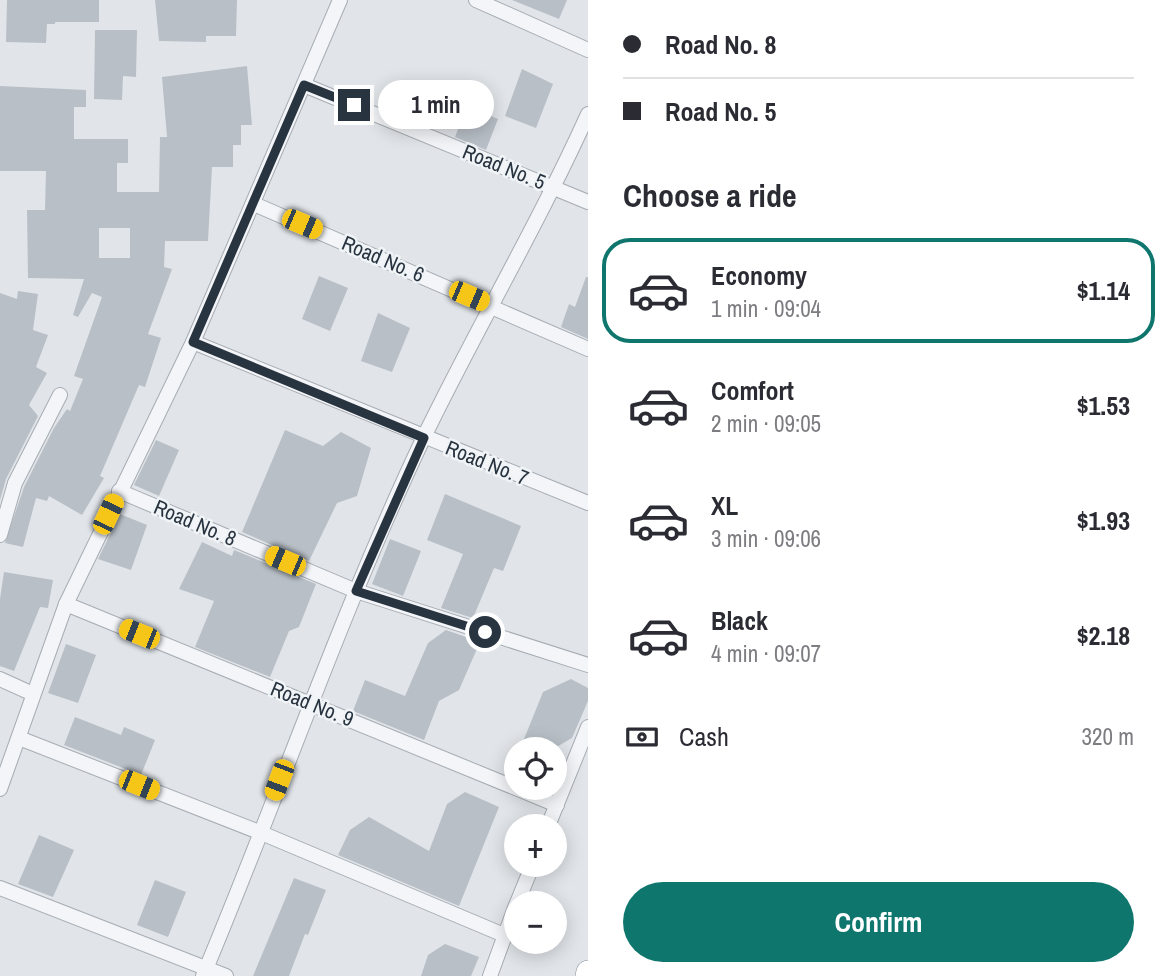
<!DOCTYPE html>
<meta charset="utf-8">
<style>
:root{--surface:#fff;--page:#f2f2f3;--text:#2b2b33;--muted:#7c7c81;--line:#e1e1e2;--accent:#0f766e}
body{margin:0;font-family:"Archivo Narrow",sans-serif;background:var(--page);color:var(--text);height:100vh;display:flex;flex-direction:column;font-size:26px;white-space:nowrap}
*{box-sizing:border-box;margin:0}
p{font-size:23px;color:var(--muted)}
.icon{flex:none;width:38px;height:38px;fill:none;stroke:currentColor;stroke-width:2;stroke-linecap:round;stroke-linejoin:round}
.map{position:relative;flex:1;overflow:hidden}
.details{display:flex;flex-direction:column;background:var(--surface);width:581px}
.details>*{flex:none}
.banner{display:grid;align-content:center;height:154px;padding:0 35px;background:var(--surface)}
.buttons{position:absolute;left:504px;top:737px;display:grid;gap:14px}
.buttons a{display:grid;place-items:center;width:63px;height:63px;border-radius:50%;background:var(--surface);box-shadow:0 4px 18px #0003;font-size:35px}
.end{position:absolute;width:32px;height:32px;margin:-16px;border:9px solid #293441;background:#fff;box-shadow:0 0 0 4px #fff}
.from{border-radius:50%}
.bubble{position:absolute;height:49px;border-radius:24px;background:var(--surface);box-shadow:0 4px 18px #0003;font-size:23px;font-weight:800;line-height:49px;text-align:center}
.car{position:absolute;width:21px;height:42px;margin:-21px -10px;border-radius:9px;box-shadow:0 0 5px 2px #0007;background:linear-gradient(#f5c518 24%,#345 0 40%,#f5c518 0 76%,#345 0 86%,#f5c518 0)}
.banner b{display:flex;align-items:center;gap:24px;height:66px;font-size:26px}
.banner b+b{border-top:2px solid var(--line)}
.banner i{width:18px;height:18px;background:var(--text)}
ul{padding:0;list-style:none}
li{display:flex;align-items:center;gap:21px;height:105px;margin:0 14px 10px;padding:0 21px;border:4px solid transparent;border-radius:28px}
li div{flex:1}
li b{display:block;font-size:26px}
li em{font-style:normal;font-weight:800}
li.on{border-color:var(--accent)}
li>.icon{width:63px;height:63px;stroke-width:1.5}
h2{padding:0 35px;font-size:32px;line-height:84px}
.pay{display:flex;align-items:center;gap:18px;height:77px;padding:0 35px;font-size:26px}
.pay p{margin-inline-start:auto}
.action{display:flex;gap:14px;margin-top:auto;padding:14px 35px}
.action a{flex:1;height:80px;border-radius:42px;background:var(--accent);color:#fff;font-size:28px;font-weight:800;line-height:80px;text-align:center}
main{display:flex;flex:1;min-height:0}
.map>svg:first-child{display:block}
.building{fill:#b8bfc6;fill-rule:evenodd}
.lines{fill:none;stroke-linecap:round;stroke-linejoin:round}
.minor-casing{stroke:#a6acb3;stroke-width:16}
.trunk-casing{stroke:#8894a0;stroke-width:24}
.minor{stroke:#f3f5f8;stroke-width:14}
.trunk{stroke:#fff;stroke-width:23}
.route{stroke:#293441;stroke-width:9}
.labels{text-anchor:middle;stroke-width:5;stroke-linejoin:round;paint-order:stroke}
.street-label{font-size:21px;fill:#293441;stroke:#f0f4f7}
</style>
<main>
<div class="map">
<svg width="588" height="976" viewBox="0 0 588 976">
<rect width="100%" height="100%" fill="#e1e5e9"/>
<g class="building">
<polygon points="7,0 99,0 99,22 55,22 55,24 47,24 46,43 6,42"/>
<polygon points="155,0 237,0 236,36 206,36 206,42 159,41"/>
<polygon points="512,0 567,0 559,19"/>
<polygon points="95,30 137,30 136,77 123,76 122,100 94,99"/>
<path d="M 247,66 L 252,125 L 241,125 L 241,145 L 233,145 L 233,167 L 212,167 L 208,241 L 165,241 L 164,267 L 172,269 L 148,334 L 161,338 L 145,387 L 139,385 L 100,476 L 104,478 L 82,515 L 49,496 L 47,501 L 36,498 L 23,547 L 5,543 L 24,487 L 54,428 L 67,409 L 70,411 L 83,379 L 74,376 L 102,297 L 92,293 L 78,317 L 73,315 L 84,279 L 28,278 L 27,210 L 45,210 L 46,171 L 0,171 L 0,86 L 86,90 L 86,107 L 74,107 L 74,139 L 128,139 L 128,163 L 117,163 L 117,192 L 159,192 L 160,137 L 167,137 L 162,77 ZM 99,228 L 130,228 L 130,258 L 99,258 Z"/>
<polygon points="522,69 553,84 536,128 505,116"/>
<polygon points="399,82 431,95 420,122 389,109"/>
<polygon points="467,106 498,119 486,150 455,137"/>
<polygon points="319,276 348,288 330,331 302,319"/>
<polygon points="586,277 588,277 588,339 561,327 569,304 575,307"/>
<polygon points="18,291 38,294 33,330 48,335 36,367 47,373 29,405 38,416 6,479 0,500 0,293 17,299"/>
<polygon points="378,313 410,328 392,372 361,361"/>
<polygon points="285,430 323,446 341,432 371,448 357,496 337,503 309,561 242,532"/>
<polygon points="156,440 179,450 159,496 134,485"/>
<polygon points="445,494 521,526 503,571 494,568 473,618 441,608 463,554 427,540"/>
<polygon points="120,514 147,525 131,570 98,559"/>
<polygon points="390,539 421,551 403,596 372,584"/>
<polygon points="202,542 232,556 234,550 316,584 299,627 289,631 270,677 195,647 214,601 179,589"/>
<polygon points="4,572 53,580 48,608 40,607 14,671 0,666 0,599"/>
<polygon points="446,630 480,642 459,690 439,701 424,740 353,711 365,680 405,696 428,643"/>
<polygon points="66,644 96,655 78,703 48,693"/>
<polygon points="571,679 588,688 588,701 572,738 553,749 520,749 543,692"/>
<polygon points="75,717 121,735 124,727 155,740 141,775 64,745"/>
<polygon points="465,792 499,807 459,906 338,855 350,830 369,817 429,851 447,804"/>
<polygon points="39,835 74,850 53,897 18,884"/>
<polygon points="294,878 326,890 308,935 305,934 289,976 253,976"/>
<polygon points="155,880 186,892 168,937 137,925"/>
<polygon points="445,944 479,957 471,976 421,976 428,955"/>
</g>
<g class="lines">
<defs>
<g id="minor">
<polyline points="476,0 588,50"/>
<polyline points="304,85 588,202"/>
<polyline points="254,204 588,349"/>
<polyline points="193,342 588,503"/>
<polyline points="119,491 356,591 588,665"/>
<polyline points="0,535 15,483 60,395"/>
<polyline points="66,604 557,805"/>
<polyline points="0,679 33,694"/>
<polyline points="19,738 259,832 504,935"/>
<polyline points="0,789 66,604 193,342 340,0"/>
<polyline points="548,826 588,727"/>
<polyline points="0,888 226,976"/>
<polyline points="517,903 533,864"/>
<path d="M 203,976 C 278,798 340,614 423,439 C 476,329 538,225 588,114"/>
<polyline points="490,976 516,905"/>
</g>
<polyline id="trunk" points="587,976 588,972"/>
</defs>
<use href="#minor" class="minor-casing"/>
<use href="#trunk" class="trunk-casing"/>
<use href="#minor" class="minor"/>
<use href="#trunk" class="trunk"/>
</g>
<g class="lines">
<polyline class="route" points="354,105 304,85 193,342 424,438 356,591 485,632"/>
</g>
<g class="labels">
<g class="street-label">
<text transform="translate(504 167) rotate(22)" y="7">Road No. 5</text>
<text transform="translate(383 259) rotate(23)" y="7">Road No. 6</text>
<text transform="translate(487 463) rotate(22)" y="7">Road No. 7</text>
<text transform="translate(195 523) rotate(23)" y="7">Road No. 8</text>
<text transform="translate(312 704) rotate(22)" y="7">Road No. 9</text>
</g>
</g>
</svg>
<div class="buttons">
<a><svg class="icon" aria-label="locate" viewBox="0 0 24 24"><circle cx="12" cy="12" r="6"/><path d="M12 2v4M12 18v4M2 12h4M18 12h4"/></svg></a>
<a>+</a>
<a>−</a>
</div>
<i class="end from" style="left:485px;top:632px"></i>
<i class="end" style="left:354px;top:105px"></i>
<div class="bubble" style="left:378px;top:80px;width:116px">1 min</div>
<i class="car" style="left:302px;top:224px;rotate:113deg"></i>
<i class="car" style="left:469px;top:296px;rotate:113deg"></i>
<i class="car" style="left:108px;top:514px;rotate:25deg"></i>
<i class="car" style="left:285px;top:561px;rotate:293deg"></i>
<i class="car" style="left:139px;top:634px;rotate:292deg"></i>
<i class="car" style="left:279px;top:780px;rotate:201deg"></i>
<i class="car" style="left:139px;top:785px;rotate:112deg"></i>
</div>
<section class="details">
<div class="banner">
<b><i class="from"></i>Road No. 8</b>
<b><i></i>Road No. 5</b>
</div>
<h2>Choose a ride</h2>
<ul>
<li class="on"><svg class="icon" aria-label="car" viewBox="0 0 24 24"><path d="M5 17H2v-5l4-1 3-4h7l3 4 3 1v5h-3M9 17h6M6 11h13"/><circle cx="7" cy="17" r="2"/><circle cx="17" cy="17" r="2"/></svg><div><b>Economy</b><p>1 min · 09:04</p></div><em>$1.14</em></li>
<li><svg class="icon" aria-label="car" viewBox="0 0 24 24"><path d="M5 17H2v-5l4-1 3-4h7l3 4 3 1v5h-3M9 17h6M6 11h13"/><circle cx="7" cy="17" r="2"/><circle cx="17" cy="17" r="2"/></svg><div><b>Comfort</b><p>2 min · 09:05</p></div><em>$1.53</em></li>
<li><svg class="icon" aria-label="car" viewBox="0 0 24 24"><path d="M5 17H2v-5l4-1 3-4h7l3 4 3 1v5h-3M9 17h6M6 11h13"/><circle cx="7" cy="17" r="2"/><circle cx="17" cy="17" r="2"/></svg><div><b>XL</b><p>3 min · 09:06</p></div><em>$1.93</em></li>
<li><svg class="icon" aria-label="car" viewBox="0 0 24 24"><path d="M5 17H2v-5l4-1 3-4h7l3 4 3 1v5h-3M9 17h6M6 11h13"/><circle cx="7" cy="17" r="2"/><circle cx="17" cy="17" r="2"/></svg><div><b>Black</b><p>4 min · 09:07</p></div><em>$2.18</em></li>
</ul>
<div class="pay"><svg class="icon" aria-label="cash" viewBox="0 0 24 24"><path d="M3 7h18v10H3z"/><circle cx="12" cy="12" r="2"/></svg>Cash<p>320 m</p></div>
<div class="action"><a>Confirm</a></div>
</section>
</main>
